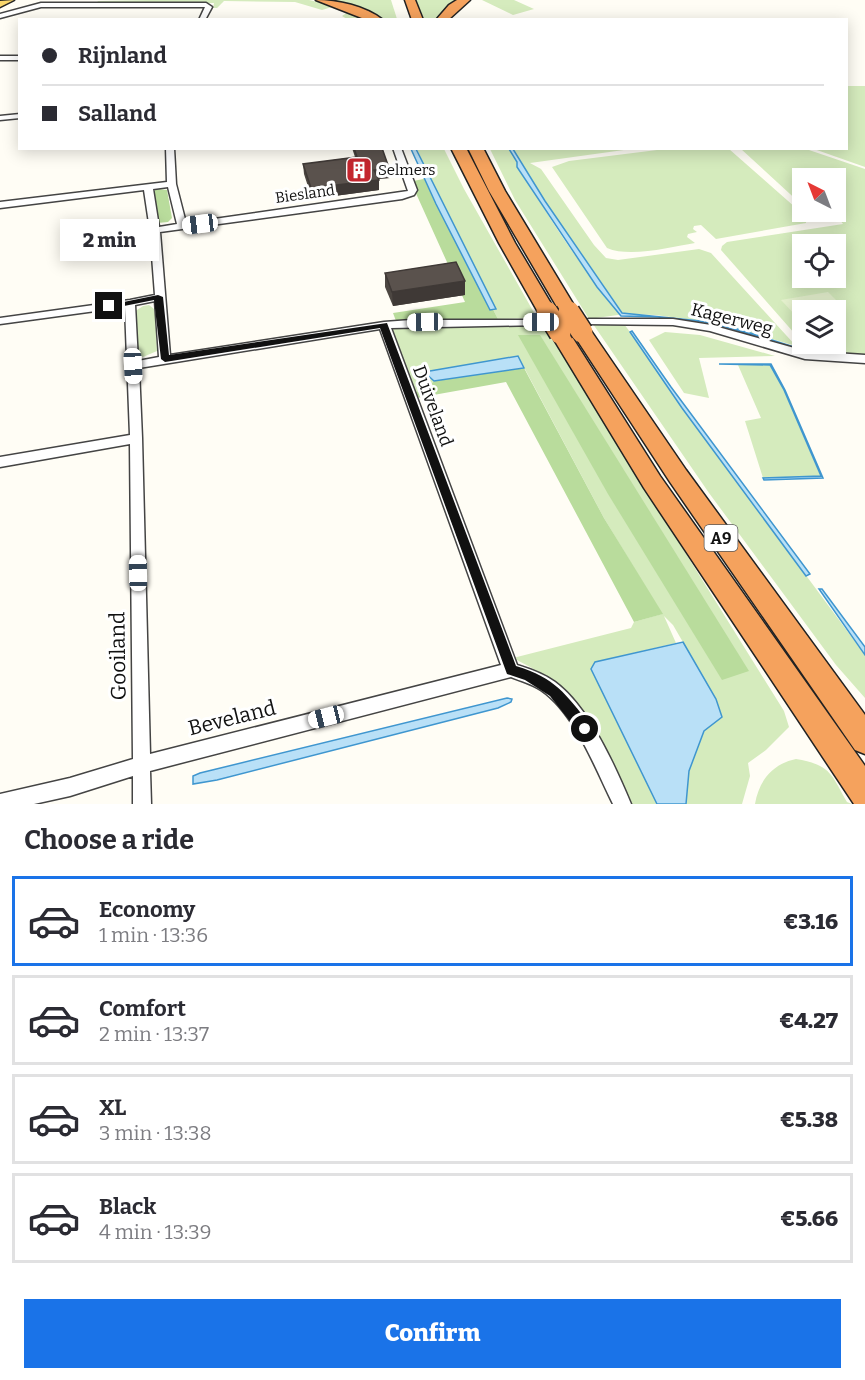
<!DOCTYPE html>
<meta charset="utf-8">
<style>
:root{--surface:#fff;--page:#f2f2f3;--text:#2b2b33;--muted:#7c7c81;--line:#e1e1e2;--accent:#1a73e8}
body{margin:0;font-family:Bitter,serif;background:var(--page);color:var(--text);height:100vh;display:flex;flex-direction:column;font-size:22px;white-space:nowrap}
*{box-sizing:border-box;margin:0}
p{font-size:20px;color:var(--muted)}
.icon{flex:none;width:33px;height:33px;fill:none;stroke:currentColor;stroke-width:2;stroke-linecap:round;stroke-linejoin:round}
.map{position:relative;height:804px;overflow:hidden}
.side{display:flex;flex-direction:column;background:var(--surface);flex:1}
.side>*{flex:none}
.banner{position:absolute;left:18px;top:18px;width:830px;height:132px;border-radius:0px;box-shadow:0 3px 15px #0003;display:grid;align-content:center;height:132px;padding:0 24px;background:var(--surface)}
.needle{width:39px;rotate:318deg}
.buttons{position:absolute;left:792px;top:168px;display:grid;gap:12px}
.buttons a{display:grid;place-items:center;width:54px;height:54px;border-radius:0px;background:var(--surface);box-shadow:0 3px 15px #0003;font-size:30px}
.end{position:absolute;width:27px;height:27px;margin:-14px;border:8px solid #111;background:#fff;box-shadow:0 0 0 3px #fff}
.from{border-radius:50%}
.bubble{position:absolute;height:42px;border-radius:0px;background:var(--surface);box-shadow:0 3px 15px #0003;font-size:20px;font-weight:800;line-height:42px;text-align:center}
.car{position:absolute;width:18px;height:36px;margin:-18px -9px;border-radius:8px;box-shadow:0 0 4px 2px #0007;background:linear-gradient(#fff 24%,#345 0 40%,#fff 0 76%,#345 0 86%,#fff 0)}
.banner b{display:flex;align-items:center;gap:21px;height:57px;font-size:22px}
.banner b+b{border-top:2px solid var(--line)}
.banner i{width:15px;height:15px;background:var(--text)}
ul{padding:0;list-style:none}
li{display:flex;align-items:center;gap:18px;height:90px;margin:0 12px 9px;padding:0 12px;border:3px solid var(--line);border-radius:0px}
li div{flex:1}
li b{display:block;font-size:22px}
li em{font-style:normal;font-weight:800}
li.current{border-color:var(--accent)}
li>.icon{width:54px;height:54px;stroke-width:1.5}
h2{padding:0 24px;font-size:27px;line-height:72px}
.cta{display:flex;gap:12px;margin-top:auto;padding:12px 24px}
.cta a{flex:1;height:69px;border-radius:0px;background:var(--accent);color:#fff;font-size:24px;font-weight:800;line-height:69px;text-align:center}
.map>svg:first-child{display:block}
.green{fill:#d5ebbd;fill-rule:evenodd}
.forest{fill:#b9dc9c}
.pitch{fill:#e6f2cf}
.water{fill:#b9e0f7;stroke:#3f96cf;stroke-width:1.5}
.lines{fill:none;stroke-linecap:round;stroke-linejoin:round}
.street-casing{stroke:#444;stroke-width:3}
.primary-casing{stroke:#222;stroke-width:3}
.highway-casing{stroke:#222;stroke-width:3}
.street{fill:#fff;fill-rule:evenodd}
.primary{fill:#f9d66b;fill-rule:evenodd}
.highway{fill:#f5a25d;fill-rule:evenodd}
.highway-bridge-casing{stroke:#222;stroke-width:24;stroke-linecap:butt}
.highway-bridge{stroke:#f5a25d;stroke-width:21}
.wall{fill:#4d4742}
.shaded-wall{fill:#3f3936}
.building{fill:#5a524d;stroke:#3f3936;stroke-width:1.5}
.route{fill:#111}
.labels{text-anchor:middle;stroke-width:6;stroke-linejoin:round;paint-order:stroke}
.far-poi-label{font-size:15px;fill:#111;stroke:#fff;text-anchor:start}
.far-street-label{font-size:15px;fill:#111;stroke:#fff}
.shield{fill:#fff;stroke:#585858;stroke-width:1.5}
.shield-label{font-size:16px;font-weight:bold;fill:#111}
.street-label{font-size:18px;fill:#111;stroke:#fff}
.near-street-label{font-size:21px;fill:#111;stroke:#fff}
</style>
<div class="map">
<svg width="865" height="804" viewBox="0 0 865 804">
<rect width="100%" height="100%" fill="#fffdf5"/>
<g class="green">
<polygon points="150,0 309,0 344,8 371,19 347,19 342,16 348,12 332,7 322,10 295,2 224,1 217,8 213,8 214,3 96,4 98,1"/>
<polygon points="325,0 391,0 397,19 382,19"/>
<polygon points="416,0 462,0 438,20 424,19"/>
<polygon points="482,0 514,0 534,9 513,15"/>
<polygon points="846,86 865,86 865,167 814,149 846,148"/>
<polygon points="417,149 444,149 464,189 537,318 498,319 451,228"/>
<path d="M 490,149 L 509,149 C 542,206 576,265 622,312 L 545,201 L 513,149 L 631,149 L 530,163 L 541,169 L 594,245 L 606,258 L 618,260 L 699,249 L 711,253 L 796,346 L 735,328 L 734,325 L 655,315 L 625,314 L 589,319 L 515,200 Z"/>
<path d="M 665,149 L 729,149 L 796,208 L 806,218 L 806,223 L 716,239 L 701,225 L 694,226 L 693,229 L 697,232 L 688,234 L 687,237 L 695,243 C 671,247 630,258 607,248 L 552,167 L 569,161 Z"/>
<path d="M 741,149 L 806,149 L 865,169 L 865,357 L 812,352 L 804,344 L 836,344 L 836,310 L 802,310 L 802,342 L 721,250 L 722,246 L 727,242 L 843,224 L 840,220 L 822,220 L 809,212 L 836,212 L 836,178 L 802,178 L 802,205 ZM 802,244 L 836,244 L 836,278 L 802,278 Z"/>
<polygon points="149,305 154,309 155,314 157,351 143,357 136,353 134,312 143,306"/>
<polygon points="593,324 624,324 630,332 682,408 865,655 865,698 836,665 709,493"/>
<polygon points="539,325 554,342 784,711 789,727 766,750 748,763 750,776 742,804 686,804 689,771 704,731 722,717 716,699 673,625 664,616 676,643 595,662 591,669 657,804 630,804 571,700 532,668 513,658 631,628 634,622 662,614 604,518 518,356 424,373 434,381 425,390 409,394 391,330 403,326"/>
<polygon points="665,332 700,335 775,356 699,358 709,398 684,393 649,340"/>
<polygon points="738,365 770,365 784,390 821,477 763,478 745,421 761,418"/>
<path d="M 796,759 C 831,765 831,774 847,802 L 852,804 L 755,804 C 759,781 772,764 796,759 Z"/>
</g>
<g class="forest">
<polygon points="429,178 451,228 498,319 396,321 393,313 465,302 414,189 413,181"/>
<polygon points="159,189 167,190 172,218 168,222 157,223 152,191"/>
<polygon points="518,335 540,335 749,671 722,680 608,494"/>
<polygon points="524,368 604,518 663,614 634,622 506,382 411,399 409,394 425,390 434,381"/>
</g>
<polygon class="pitch" points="828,292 844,308 802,310 802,315 796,316 781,300"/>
<g class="water">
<polygon points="411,149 416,149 496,309 490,310 436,204"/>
<polygon points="509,149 513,149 545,201 622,313 730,324 735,328 794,347 712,323 658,317 621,316 597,287 517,167 517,162"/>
<polygon points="632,331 671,387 810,574 806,576 682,408 630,332"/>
<polygon points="518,356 524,368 434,381 424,372"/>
<polygon points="719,364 771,364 785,390 823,478 764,480 763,478 821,476 784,390 770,365"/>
<polygon points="819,589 822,589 865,647 865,655"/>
<polygon points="683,642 716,699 722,717 704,731 689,771 686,804 657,804 591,669 595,662"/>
<polygon points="507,698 512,699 511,702 498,708 217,780 193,784 193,776 200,773"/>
</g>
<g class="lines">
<defs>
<g id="street">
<polygon points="41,3 206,3 212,7 205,20 199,20 205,7 41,7 0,18 0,14"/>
<rect x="0" y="56" width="20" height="4"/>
<polygon points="20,114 20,118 0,120 0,116"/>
<path d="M 166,148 L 174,148 L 176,184 L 186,223 L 408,191 L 393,148 L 401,148 L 417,190 L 414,195 L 402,199 L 160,232 L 170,355 L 384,322 L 411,320 L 545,320 L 546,322 L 545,324 L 541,325 L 391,328 L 517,665 C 530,669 544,674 555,682 C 589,707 615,766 631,804 L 613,804 C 595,768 575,713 541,690 C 532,684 521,681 511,677 L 150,771 L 151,804 L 133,804 L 133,776 L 70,796 L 34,804 L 0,804 L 0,794 L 70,778 L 133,759 L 130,444 L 0,467 L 0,457 L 130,435 L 125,307 L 0,324 L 0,318 L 130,300 L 155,295 L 150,230 L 144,190 L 0,208 L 0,202 L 167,182 ZM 168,187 L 177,224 L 159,227 L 153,189 ZM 155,301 L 159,357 L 138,361 L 135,305 ZM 380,329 L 501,665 L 150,754 L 142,438 L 139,368 Z"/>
<polygon points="589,319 673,319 711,325 805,351 865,355 865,363 805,359 710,331 673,325 585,324 584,322 585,320"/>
</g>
<polygon id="primary" points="14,0 0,7 0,1"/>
<g id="highway">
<path d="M 316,0 C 338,0 365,6 383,20 L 367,20 Z"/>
<polygon points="405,0 415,0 423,20 412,20"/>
<polygon points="457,0 470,0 448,20 436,20 449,5"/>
<polygon points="451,148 466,148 515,243 556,312 554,316 540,316 538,312 499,243"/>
<polygon points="468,148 483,148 505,191 578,312 576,316 562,316 560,312 489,191"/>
<polygon points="582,326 589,328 686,470 865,715 865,754 855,750 670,482 572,332 575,328"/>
<polygon points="560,327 567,329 660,476 865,766 865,804 854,804 644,488 550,333 553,329"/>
</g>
</defs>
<use href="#street" class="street-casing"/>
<use href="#primary" class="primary-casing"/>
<use href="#highway" class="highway-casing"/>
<use href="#street" class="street"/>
<use href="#primary" class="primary"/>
<use href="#highway" class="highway"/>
<defs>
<g id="highway-bridge">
<polyline points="547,312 560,333"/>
<polyline points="569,312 582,332"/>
</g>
</defs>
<use href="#highway-bridge" class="highway-bridge-casing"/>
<use href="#highway-bridge" class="highway-bridge"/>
</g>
<g class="wall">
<polygon points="352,148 382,148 389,168 390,178 378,179 379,190 312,199 304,174 303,164 355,157"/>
<polygon points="385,273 465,281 465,295 393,306 385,287"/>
</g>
<g class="shaded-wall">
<polygon points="389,168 390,178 375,179 374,170"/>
<polygon points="379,180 379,190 312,199 311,188"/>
<polygon points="465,281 465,295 393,306 392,292"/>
</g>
<g class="building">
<polygon points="354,148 382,148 389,168 374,170 379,180 311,188 303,164 357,157"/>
<polygon points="456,262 465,281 392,292 385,273"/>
</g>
<path class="route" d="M 158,295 L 163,297 L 169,355 L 387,323 L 516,666 C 556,678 565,694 590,724 L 592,729 L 590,734 L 585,736 L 580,734 L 550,696 L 525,680 L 507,674 L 380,328 L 165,362 L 161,359 L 154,300 L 109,309 L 104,306 Z"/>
<defs>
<symbol id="building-square" viewBox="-11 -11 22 22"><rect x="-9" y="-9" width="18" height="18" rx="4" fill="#c4262e" stroke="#fff"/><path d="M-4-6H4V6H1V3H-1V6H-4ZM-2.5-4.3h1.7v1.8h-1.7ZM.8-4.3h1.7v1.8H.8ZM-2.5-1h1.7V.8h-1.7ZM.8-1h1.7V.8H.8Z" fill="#fff"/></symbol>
</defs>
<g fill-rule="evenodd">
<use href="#building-square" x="344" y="155" width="30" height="30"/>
</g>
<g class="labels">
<g class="far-poi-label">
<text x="378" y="175">Selmers</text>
</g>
<g class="far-street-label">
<text transform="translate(305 194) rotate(-8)" y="5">Biesland</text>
</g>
<rect class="shield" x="704.5" y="525" width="33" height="26" rx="4.5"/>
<g class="shield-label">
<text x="721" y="544">A9</text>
</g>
<g class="street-label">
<text transform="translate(732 319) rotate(14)" y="6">Kagerweg</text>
<text transform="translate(433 406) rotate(70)" y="6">Duiveland</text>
</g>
<g class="near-street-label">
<text transform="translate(118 656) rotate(-91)" y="7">Gooiland</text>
<text transform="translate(232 718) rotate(-14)" y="7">Beveland</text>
</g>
</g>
</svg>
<div class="buttons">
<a><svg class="needle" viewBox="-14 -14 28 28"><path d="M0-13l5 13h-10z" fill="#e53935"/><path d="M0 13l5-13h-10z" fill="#7c7c81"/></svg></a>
<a><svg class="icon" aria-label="locate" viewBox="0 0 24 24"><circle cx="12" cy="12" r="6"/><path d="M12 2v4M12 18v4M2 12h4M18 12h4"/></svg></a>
<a><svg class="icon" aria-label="layers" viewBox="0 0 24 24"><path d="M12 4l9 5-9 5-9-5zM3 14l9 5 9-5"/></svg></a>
</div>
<i class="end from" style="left:585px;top:729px"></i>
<i class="end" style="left:109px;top:306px"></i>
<div class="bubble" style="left:60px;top:219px;width:99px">2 min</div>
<i class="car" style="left:200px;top:224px;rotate:263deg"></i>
<i class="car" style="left:425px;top:322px;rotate:269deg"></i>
<i class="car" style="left:541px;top:322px;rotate:270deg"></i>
<i class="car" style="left:133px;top:366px;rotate:177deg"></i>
<i class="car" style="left:138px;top:573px;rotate:359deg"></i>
<i class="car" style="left:326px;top:717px;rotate:256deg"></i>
<div class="banner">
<b><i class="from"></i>Rijnland</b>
<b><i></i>Salland</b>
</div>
</div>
<section class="side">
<h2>Choose a ride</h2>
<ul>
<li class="current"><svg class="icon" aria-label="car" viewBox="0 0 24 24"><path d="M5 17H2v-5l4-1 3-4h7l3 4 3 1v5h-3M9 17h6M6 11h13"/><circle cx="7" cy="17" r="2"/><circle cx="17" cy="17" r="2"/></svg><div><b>Economy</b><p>1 min · 13:36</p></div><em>€3.16</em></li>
<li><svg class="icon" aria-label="car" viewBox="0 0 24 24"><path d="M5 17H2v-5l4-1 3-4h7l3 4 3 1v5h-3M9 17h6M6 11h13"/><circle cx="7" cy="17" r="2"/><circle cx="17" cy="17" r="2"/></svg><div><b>Comfort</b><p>2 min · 13:37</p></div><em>€4.27</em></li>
<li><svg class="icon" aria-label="car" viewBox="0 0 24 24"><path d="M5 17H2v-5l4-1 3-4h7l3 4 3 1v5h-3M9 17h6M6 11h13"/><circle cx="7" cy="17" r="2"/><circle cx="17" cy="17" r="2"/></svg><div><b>XL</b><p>3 min · 13:38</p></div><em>€5.38</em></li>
<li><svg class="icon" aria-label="car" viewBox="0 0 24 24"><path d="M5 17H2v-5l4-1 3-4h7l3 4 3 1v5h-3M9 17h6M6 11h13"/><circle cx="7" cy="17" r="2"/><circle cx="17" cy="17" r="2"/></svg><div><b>Black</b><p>4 min · 13:39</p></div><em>€5.66</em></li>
</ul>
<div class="cta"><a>Confirm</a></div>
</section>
